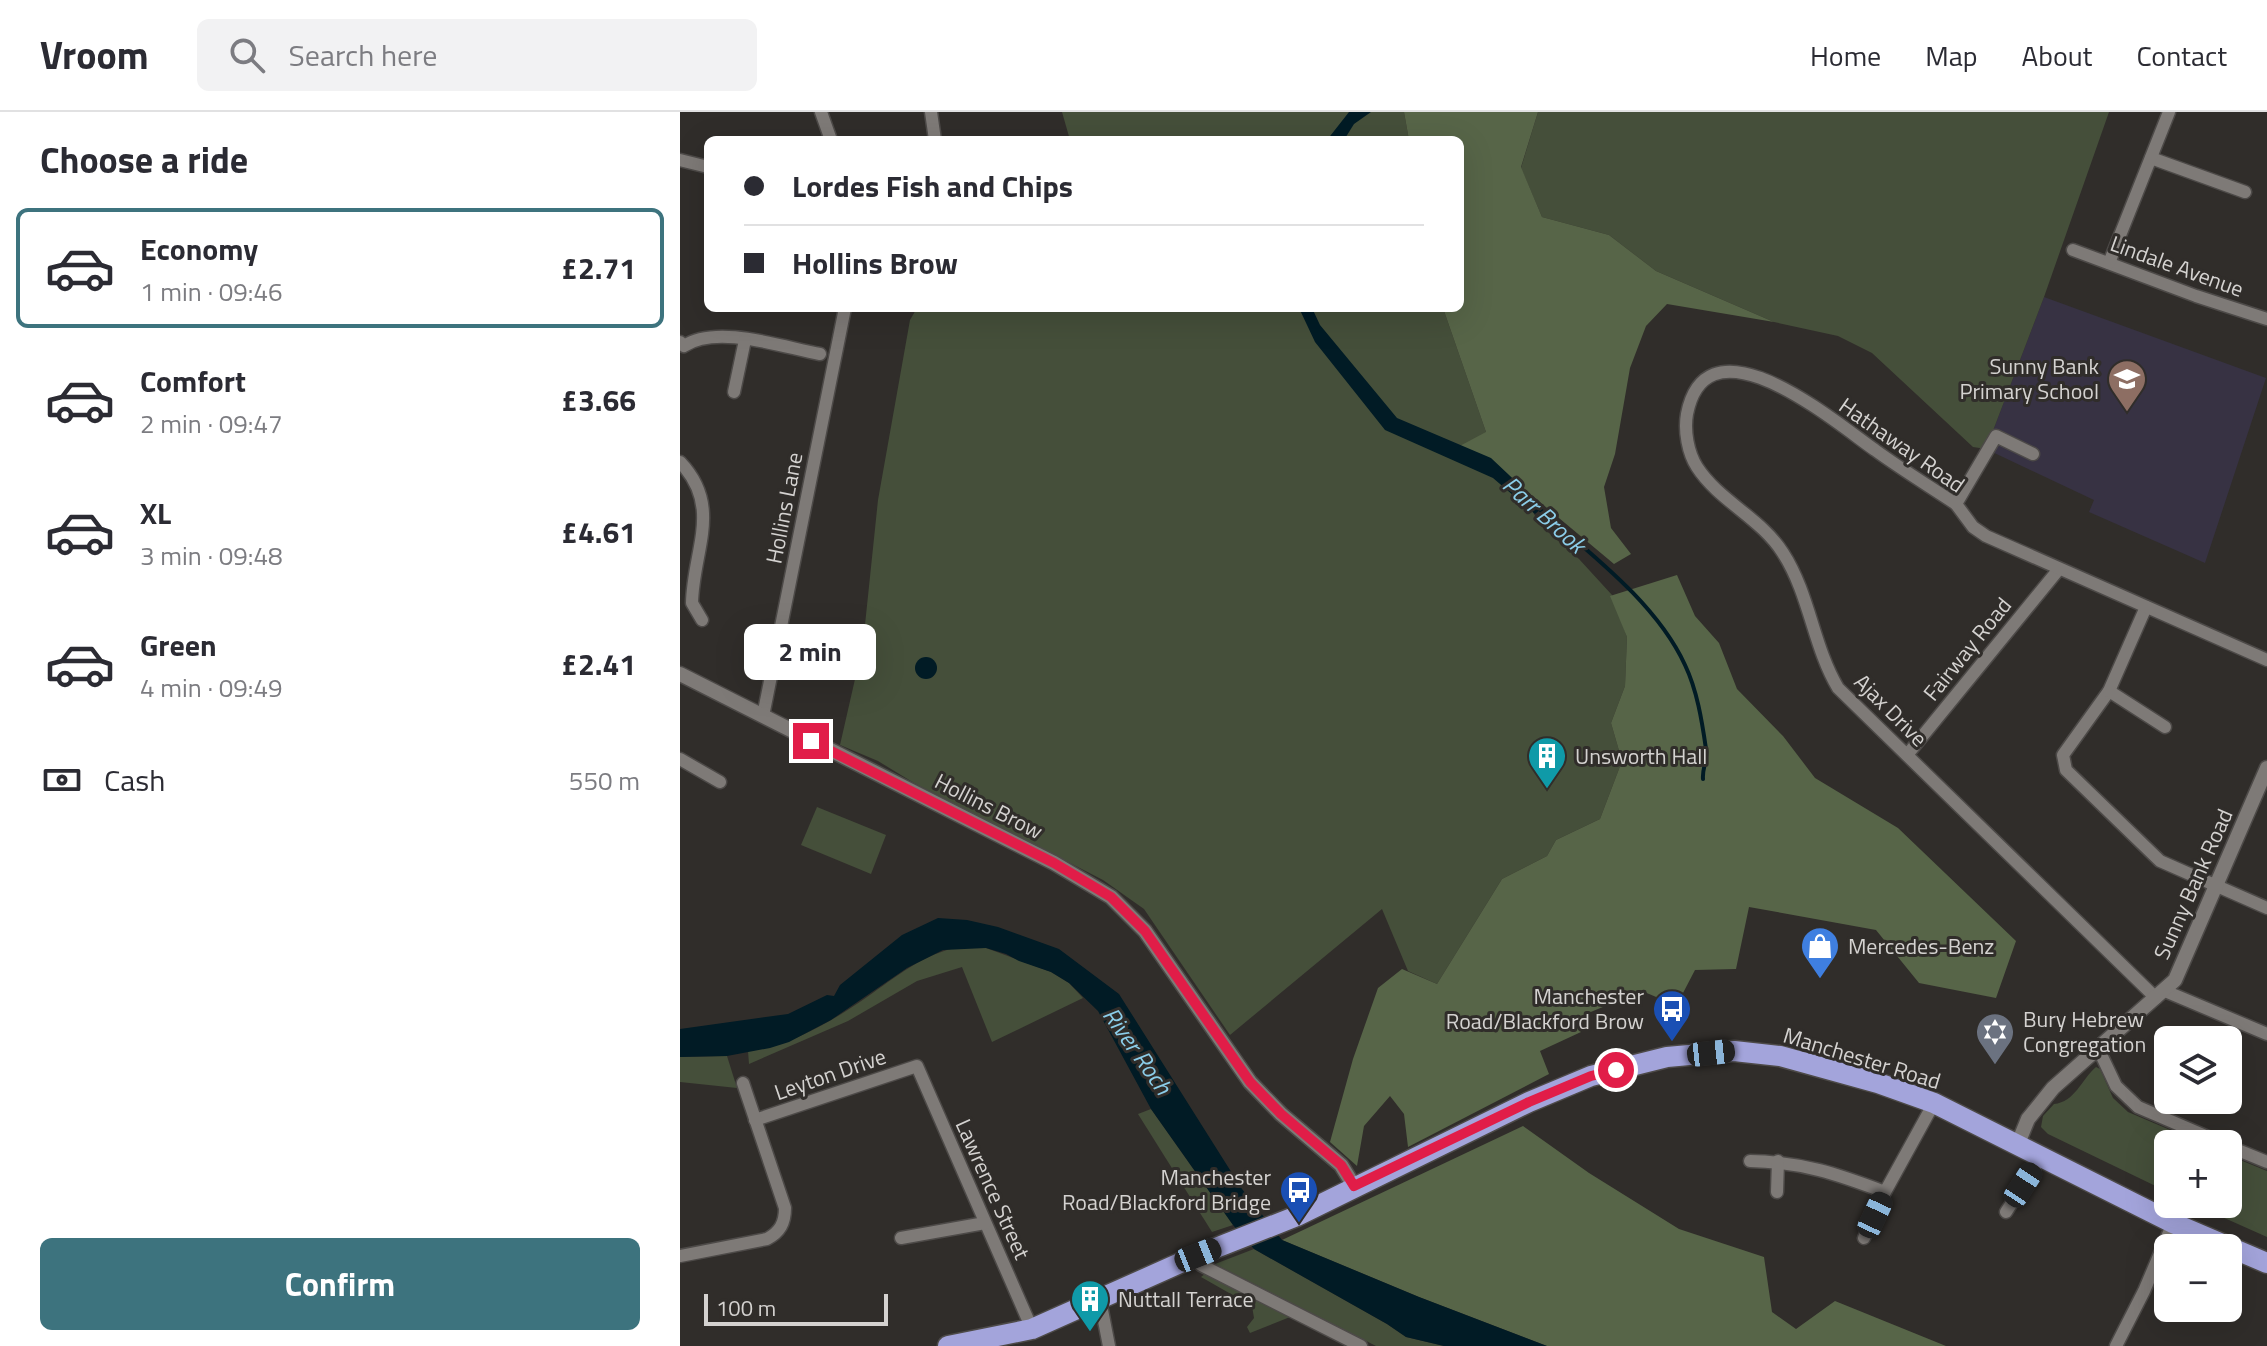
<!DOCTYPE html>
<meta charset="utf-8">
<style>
:root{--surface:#fff;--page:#f2f2f3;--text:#2b2b33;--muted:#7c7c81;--line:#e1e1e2;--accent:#3d737e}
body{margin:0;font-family:"Titillium Web",sans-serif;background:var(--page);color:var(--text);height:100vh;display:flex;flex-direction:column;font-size:30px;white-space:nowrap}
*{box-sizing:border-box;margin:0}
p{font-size:26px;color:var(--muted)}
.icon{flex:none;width:44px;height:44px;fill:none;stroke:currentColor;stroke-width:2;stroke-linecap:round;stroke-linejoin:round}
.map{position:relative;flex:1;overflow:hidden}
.sheet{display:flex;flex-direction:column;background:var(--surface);width:680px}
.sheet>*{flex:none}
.banner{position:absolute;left:24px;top:24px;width:760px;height:176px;border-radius:12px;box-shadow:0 8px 32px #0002;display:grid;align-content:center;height:176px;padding:0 40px;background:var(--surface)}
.controls{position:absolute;left:1474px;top:914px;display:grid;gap:16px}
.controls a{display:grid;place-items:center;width:88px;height:88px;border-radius:12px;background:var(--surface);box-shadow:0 8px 32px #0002;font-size:40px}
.scale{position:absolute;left:24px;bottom:20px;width:184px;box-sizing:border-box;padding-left:8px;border:4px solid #d4d2d0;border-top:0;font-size:22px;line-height:28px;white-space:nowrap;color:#d4d2d0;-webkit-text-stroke:6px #302d2a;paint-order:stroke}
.end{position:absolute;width:36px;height:36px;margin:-18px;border:10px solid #e11d48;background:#fff;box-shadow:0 0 0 4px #fff}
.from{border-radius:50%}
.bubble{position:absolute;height:56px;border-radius:12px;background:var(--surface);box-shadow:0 8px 32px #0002;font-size:26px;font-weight:700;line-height:56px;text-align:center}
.car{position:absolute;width:24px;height:48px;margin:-24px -12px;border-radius:10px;box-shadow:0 0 6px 2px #0007;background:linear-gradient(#222 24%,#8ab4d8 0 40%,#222 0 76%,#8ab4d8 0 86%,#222 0)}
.banner b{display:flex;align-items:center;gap:28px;height:76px;font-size:30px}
.banner b+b{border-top:2px solid var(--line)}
.banner i{width:20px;height:20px;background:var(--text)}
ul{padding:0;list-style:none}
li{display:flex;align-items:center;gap:24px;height:120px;margin:0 16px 12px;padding:0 24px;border:4px solid transparent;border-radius:12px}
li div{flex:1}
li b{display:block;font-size:30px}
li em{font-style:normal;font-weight:700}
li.active{border-color:var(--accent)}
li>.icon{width:72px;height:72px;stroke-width:1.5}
h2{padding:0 40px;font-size:36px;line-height:96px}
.pay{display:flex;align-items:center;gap:20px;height:88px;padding:0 40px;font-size:30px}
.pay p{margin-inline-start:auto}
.cta{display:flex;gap:16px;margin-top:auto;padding:16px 40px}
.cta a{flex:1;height:92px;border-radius:12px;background:var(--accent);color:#fff;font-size:32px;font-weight:700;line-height:92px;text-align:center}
header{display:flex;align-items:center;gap:48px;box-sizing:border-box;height:112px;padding:0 40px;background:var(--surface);border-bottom:2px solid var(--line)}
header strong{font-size:38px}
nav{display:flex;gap:44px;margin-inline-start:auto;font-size:28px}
.search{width:560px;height:72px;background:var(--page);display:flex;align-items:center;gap:20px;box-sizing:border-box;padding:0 28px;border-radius:12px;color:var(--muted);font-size:30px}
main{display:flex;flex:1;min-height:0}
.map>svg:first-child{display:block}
.education{fill:#373243}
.green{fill:#454f3a}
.forest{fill:#576548}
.water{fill:#011b25}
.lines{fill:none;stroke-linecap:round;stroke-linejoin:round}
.stream{stroke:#011b25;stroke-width:4}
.minor-casing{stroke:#4d4a48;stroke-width:15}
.tertiary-casing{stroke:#4d4a48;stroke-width:17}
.trunk-casing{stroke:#4d4a48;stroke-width:23}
.minor{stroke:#7e7a77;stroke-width:12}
.tertiary{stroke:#7e7a77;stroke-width:14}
.trunk{stroke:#a3a4db;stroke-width:20}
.route{stroke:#e11d48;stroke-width:10}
.labels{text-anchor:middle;stroke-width:6;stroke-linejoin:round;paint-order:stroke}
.street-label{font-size:22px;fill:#d4d2d0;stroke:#302d2a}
.poi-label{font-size:22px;fill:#d4d2d0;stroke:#302d2a;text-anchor:start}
.water-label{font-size:24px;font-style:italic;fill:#8bcde9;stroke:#302d2a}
</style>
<header>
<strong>Vroom</strong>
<div class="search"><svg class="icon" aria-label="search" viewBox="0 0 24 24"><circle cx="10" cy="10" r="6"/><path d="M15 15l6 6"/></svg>Search here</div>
<nav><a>Home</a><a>Map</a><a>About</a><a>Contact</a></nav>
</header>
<main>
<section class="sheet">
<h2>Choose a ride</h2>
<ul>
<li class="active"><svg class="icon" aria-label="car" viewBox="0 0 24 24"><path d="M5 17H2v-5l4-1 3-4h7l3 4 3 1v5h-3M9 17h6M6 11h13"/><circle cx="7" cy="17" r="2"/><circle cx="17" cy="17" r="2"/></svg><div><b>Economy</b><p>1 min · 09:46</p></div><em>£2.71</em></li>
<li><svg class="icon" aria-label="car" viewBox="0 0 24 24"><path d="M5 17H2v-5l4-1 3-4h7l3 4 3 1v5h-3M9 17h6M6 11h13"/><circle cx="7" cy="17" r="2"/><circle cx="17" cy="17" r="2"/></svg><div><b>Comfort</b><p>2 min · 09:47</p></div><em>£3.66</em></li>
<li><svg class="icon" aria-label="car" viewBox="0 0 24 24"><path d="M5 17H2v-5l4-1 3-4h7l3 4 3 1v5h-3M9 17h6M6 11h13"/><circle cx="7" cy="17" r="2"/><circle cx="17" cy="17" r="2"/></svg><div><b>XL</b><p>3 min · 09:48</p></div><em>£4.61</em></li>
<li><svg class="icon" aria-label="car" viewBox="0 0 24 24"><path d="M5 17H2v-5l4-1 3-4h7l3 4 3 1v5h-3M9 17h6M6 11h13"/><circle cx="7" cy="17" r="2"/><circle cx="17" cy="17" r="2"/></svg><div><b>Green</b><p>4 min · 09:49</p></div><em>£2.41</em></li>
</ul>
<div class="pay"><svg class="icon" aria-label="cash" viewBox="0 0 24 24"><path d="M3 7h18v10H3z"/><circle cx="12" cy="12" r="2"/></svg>Cash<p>550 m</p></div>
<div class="cta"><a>Confirm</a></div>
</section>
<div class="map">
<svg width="1587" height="1234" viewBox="0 0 1587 1234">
<rect width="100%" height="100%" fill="#302d2a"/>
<polygon class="education" points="1364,185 1586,266 1525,451 1409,400 1414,388 1306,337"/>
<g class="green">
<polygon points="382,0 724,0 729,28 390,28"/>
<polygon points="858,0 1429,0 1364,185 1306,337 1293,335 1192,241 1158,224 1094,210 976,159 929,123 862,105 841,56"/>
<polygon points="237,196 763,196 806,320 861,414 899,447 932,483 947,525 945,574 931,611 942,649 920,707 876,728 867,744 822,767 757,872 728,859 702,797 550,923 464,797 423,768 234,671 198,649 160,633 183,532 198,388 230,208"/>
<polygon points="137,695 206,723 191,762 121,733"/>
<path d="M 280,835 L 306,836 L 371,860 L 389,871 L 403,886 L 312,930 L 282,855 L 237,869 L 168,909 L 69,952 L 68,939 C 112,933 151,910 187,885 C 216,865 244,841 280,835 Z"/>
<polygon points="47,944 57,976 0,970 0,945"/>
<path d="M 1416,955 L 1420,957 L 1433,986 L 1448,1000 L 1523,1032 L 1488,1032 L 1488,1080 L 1368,1022 L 1361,1015 L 1363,1004 L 1374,992 C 1395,990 1401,968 1416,955 Z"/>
<polygon points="471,997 553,1113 532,1120 458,1002"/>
<polygon points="1548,1043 1587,1059 1587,1125 1513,1092 1548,1092"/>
<polygon points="574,1137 707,1212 726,1225 764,1234 696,1234 535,1152"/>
<polygon points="526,1161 610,1205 570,1221 567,1215 574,1206 572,1194 521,1165"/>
</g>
<g class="forest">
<polygon points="724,0 858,0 841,55 862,105 929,123 976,159 1094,210 987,192 966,214 950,256 935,342 924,375 931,416 951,442 934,452 818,355 776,336 806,320 763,196 780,196 780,28 729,28"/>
<polygon points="997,463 1015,504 1039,531 1057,577 1103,624 1135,666 1218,716 1336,829 1316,886 1239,871 1196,818 1069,795 1056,857 1015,858 1003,881 988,890 962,879 896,906 901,920 860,939 869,962 728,1035 724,1002 710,984 684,1014 677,1054 650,1030 673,947 698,876 722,857 757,872 822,767 867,744 876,728 920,707 942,649 931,611 945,574 947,525 930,484"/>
<polygon points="843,1014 909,1061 999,1117 1084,1145 1092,1200 1116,1217 1155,1189 1266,1234 867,1234 739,1185 602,1128"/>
</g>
<g class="water">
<polygon points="669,0 691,0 674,12 664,28 647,28"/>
<polygon points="619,196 632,196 640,213 717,306 811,346 863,395 855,402 813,366 705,318 635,230"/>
<circle cx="246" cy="556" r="11"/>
<polygon points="258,806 287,808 318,815 379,837 439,882 562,1077 602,1128 739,1185 867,1234 764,1234 726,1225 707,1212 574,1137 553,1113 471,997 418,899 389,871 371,860 339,849 326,842 306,836 263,838 227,856 151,908 109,930 90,936 47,944 0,945 0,917 108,902 147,883 154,884 160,873 222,823"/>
</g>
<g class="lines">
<path class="stream" d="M 857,395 C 908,440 976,490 1005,553 C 1017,578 1022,609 1026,637 C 1028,647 1022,656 1023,667"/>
<defs>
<g id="minor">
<polyline points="141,0 151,28"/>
<polyline points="251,0 255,28"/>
<polyline points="1471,46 1565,80"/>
<polyline points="0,48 28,55"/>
<polyline points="1393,138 1516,184 1587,207"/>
<polyline points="1429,151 1489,0"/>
<path d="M 0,230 L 4,234 C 37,212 102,235 140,242"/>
<polyline points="54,280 65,228"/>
<path d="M 0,350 C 43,395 13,438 12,491 L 22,508"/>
<polyline points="1276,392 1316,324 1353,342"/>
<polyline points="1466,495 1429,579 1383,643 1386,658 1480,749 1587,796"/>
<polyline points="1429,579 1485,615"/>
<polyline points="83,604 165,196"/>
<polyline points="1227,643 1379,457"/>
<polyline points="0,647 40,670"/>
<polyline points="1485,879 1587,922"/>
<path d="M 1476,886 L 1158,576 C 1133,534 1130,483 1103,441 C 1081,406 1039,389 1017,355 C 1008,341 1004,319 1007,302 C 1027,200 1156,311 1195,338 C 1221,357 1249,374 1276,392 L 1293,415 L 1306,424 L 1587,548"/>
<polyline points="1418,936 1436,974 1458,995 1544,1032"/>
<polyline points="75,1008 237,954 352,1217"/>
<polyline points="1548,1034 1587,1050"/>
<path d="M 1070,1049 C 1123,1050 1157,1062 1205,1080"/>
<polyline points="1097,1080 1098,1049"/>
<polyline points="1326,1100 1360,1047"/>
<polyline points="221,1126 305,1111"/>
<polyline points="1184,1126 1205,1080 1254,991"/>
<polyline points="518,1143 521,1153 681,1234"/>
<path d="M 0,1144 L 87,1127 C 100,1120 105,1111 105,1096 L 63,971"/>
<polyline points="420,1188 429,1234"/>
<polyline points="1436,1234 1464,1179 1493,1111"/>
</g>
<g id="tertiary">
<polyline points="0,562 374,751 431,785 465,819 570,970 601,1002 661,1053 674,1074"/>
<polyline points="1337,1034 1348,1007 1373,976 1495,868 1587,656"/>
</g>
<polyline id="trunk" points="268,1234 352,1217 518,1143 617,1104 849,990 911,964 987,945 1054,939 1100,944 1198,971 1254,991 1493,1111 1587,1151"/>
</defs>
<use href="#minor" class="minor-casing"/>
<use href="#tertiary" class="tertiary-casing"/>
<use href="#trunk" class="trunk-casing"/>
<use href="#minor" class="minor"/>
<use href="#tertiary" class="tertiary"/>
<use href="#trunk" class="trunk"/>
</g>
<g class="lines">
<polyline class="route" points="131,629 374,751 431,785 465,819 570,970 601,1002 661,1053 674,1074 849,990 911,964 936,958"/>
</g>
<defs>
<symbol id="school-pin" viewBox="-11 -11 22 30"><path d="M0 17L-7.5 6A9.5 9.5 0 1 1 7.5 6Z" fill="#8d6e63" stroke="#302d2a"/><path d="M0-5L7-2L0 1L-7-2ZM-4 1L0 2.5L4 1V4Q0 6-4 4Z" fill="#fff"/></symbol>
<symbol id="building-pin" viewBox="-11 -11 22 30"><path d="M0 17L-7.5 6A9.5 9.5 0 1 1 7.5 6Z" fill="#0f9aa8" stroke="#302d2a"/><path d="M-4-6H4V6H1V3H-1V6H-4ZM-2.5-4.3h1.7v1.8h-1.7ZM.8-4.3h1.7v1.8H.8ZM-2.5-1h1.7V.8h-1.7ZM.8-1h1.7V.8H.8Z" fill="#fff"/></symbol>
<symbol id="shop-pin" viewBox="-11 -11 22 30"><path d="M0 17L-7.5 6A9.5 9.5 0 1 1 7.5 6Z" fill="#3f7fe0" stroke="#302d2a"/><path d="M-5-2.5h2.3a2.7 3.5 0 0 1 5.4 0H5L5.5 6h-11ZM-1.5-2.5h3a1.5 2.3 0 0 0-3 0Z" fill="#fff"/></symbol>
<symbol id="bus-pin" viewBox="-11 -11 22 30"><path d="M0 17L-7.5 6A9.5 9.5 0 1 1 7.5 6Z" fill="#1a4fb4" stroke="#302d2a"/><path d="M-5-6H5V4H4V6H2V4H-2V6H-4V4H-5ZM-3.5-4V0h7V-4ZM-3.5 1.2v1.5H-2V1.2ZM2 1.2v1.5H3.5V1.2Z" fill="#fff"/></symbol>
<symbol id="synagogue-pin" viewBox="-11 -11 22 30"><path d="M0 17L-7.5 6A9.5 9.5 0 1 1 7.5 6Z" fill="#6b7280" stroke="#302d2a"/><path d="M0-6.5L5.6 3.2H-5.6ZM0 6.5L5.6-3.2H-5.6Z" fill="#fff"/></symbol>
</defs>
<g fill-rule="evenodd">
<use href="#school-pin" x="1425" y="245" width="44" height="60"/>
<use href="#building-pin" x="845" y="622" width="44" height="60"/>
<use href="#shop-pin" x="1118" y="812" width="44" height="60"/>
<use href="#bus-pin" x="970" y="875" width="44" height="60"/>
<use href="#synagogue-pin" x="1293" y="898" width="44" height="60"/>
<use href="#bus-pin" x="597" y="1056" width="44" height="60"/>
<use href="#building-pin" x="388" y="1165" width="44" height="60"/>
</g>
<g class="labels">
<g class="street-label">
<text transform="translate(1497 154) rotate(20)" y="8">Lindale Avenue</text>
<text transform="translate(1222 333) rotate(35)" y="8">Hathaway Road</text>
<text transform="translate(104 396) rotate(-79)" y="8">Hollins Lane</text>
<text transform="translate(1287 537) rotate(-51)" y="8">Fairway Road</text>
<text transform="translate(1211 598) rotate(45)" y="8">Ajax Drive</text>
<text transform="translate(309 694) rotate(27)" y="8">Hollins Brow</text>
<text transform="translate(1513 772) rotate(-66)" y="8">Sunny Bank Road</text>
<text transform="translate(1182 946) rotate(17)" y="8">Manchester Road</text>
<text transform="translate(150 962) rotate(-19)" y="8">Leyton Drive</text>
<text transform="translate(313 1077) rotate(66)" y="8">Lawrence Street</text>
</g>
<g class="poi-label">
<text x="1419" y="262" text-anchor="end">Sunny Bank<tspan x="1419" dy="25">Primary School</tspan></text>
<text x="895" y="652">Unsworth Hall</text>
<text x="1168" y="842">Mercedes-Benz</text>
<text x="964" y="892" text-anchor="end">Manchester<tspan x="964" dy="25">Road/Blackford Brow</tspan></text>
<text x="1343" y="915">Bury Hebrew<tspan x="1343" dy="25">Congregation</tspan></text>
<text x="591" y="1073" text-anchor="end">Manchester<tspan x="591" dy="25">Road/Blackford Bridge</tspan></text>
<text x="438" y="1195">Nuttall Terrace</text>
</g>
<g class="water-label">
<text transform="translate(864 403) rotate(42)" y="8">Parr Brook</text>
<text transform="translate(457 939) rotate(55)" y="8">River Roch</text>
</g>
</g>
</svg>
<div class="controls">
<a><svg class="icon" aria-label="layers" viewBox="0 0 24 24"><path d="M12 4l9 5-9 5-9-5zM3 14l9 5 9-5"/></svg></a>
<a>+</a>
<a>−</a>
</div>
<div class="scale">100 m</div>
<i class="end from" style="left:936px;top:958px"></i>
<i class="end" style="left:131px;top:629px"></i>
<div class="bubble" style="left:64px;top:512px;width:132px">2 min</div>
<i class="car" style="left:1031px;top:941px;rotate:84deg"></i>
<i class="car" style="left:1343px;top:1073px;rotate:33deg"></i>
<i class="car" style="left:1195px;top:1103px;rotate:25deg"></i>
<i class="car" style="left:518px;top:1143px;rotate:68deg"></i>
<div class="banner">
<b><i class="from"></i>Lordes Fish and Chips</b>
<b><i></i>Hollins Brow</b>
</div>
</div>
</main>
